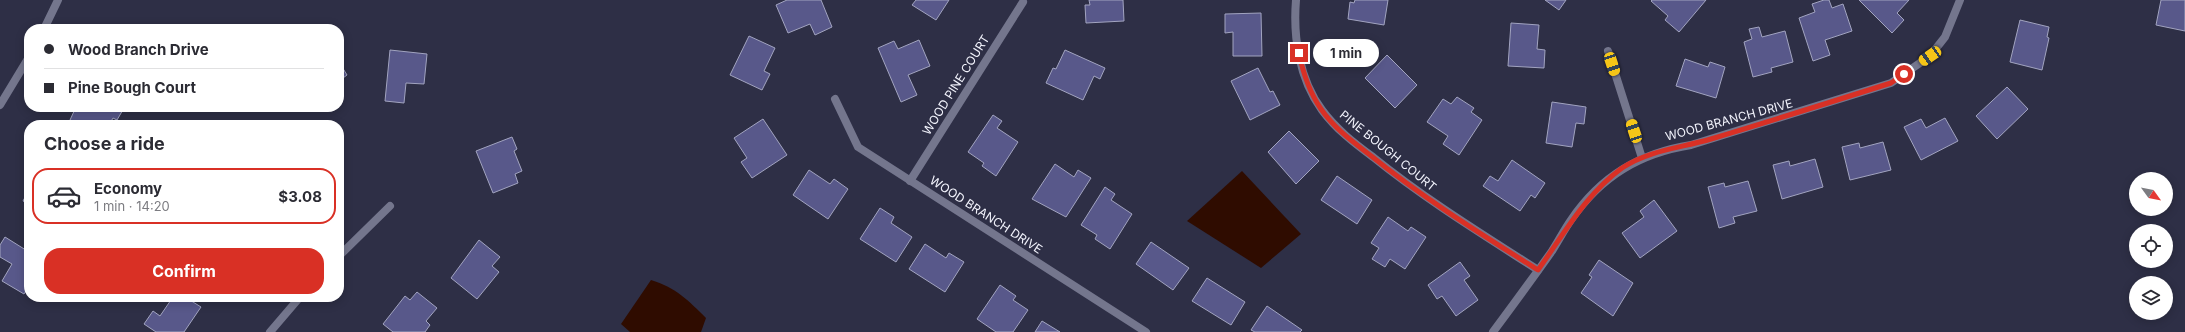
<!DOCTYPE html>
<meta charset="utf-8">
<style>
:root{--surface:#fff;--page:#f2f2f3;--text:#2b2b33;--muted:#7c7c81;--line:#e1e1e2;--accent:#d93025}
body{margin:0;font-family:Inter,sans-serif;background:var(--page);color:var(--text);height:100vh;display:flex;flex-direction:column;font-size:15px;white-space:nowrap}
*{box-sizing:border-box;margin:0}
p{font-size:13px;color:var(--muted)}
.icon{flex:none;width:22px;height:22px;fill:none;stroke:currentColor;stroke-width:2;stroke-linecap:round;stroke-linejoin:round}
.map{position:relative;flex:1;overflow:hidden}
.details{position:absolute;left:24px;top:120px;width:320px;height:182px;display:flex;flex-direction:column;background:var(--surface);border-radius:16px;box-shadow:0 2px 10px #0003}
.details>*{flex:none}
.hud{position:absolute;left:24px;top:24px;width:320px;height:88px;border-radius:16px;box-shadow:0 2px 10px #0003;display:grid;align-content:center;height:88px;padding:0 20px;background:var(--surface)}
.needle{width:26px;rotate:123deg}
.controls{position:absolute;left:2129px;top:172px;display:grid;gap:8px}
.controls a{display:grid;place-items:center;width:44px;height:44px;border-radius:50%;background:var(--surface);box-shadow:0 2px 10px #0003;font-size:20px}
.end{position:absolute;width:18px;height:18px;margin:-9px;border:5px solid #d93025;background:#fff;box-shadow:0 0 0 2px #fff}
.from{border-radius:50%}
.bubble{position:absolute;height:28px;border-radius:14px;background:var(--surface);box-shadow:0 2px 10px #0003;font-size:13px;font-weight:700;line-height:28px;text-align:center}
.car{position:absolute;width:12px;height:24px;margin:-12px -6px;border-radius:5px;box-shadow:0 0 3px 1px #0007;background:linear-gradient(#f5c518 24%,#345 0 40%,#f5c518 0 76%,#345 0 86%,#f5c518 0)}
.hud b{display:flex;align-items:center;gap:14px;height:38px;font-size:15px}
.hud b+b{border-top:1px solid var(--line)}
.hud i{width:10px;height:10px;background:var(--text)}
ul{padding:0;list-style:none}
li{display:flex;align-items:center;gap:12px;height:56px;margin:0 8px 6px;padding:0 12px;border:2px solid transparent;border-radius:16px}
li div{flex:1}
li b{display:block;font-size:15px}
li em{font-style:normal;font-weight:700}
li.current{border-color:var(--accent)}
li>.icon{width:36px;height:36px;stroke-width:1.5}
h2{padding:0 20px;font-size:18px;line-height:48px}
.action{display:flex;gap:8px;margin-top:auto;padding:8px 20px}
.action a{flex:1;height:46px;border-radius:16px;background:var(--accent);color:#fff;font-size:16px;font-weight:700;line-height:46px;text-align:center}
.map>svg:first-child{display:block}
.water{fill:#2f0c00}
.building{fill:#58588a;stroke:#a2a4c0}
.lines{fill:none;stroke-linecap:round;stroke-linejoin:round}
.street{stroke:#74768d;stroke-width:8}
.route{stroke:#d93025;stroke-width:5}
.labels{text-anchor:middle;stroke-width:3;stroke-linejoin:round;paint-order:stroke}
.street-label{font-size:12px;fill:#f3f4fd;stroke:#2e2f46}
</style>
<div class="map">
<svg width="2185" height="332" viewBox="0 0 2185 332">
<rect width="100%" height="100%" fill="#2e2f46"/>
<g class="water">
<polygon points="1242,171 1301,234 1261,268 1187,221"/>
<path d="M 651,280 C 675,287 689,301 706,318 L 701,332 L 630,332 L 621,324 Z"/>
</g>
<g class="building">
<polygon points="787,0 821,0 832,27 815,35 810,24 788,33 776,5"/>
<polygon points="916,0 949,0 936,20 912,5"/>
<polygon points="1089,0 1123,0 1124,21 1086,23 1085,5 1090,5"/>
<polygon points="1355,0 1388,0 1384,25 1348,19 1350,2 1354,3"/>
<polygon points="1545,0 1566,0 1559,10"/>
<polygon points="1652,0 1706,0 1679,32 1665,20 1668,16 1651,1"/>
<polygon points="1824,0 1829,0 1832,8 1843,4 1852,31 1825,40 1830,55 1813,61 1799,18 1815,12 1812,4"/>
<polygon points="1859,0 1909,0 1897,13 1904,20 1892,33"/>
<polygon points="2161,0 2185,0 2185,31 2156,25"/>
<polygon points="1261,13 1262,56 1233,56 1233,32 1225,33 1225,14"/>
<polygon points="2020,20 2049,27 2047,37 2049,38 2042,70 2010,62"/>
<polygon points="1511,23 1539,25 1537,49 1545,50 1544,68 1508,66"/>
<polygon points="1759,27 1762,37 1785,31 1793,62 1771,68 1772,72 1753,77 1744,42 1752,39 1749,29"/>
<polygon points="749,36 775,48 764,71 770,74 762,90 730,75"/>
<polygon points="919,40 930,66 908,75 917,95 901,102 878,48 894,41 898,49"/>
<polygon points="390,50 427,54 424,84 406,83 404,103 385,101"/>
<polygon points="1065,50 1105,68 1100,79 1094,76 1083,100 1046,83 1053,68 1056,69"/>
<polygon points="1387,55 1417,85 1395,108 1365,78"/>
<polygon points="1685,59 1708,67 1710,62 1725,67 1716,98 1676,86"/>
<polygon points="339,62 347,75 339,81"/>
<polygon points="1258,68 1270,92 1273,91 1280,105 1250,120 1231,81"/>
<polygon points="2007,87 2028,109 1997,139 1976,116"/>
<polygon points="1457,97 1474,108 1471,112 1482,120 1459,155 1443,144 1448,136 1427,122 1443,99 1451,104"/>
<polygon points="1552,102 1586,107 1584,124 1576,123 1572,147 1546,143"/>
<polygon points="76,107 86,108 124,108 117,120 113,118 109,125 80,125 70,120"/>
<polygon points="993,115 1002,121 997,128 1018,142 996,176 982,166 984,163 968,152"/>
<polygon points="1945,118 1958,141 1921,160 1904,127 1921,119 1926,128"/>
<polygon points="763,119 787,155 752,178 741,162 747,158 734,138"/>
<polygon points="1289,131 1319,161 1296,184 1268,152"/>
<polygon points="512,137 517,149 514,151 522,171 515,174 518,183 493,193 476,151"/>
<polygon points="1883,142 1891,170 1850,180 1842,147 1859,143 1860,148"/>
<polygon points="1815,159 1823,187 1782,199 1773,165 1789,161 1790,166"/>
<polygon points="1512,160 1545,183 1535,198 1531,195 1520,211 1483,186 1490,176 1498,181"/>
<polygon points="1055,164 1074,177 1078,170 1091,178 1066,217 1032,199"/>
<polygon points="809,170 830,184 834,179 848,189 828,219 793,195"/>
<polygon points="1337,176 1372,200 1357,224 1321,200"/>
<polygon points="1748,181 1757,211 1733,217 1735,223 1719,228 1708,187 1724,183 1725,187"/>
<polygon points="1105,187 1115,194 1111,200 1132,214 1110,249 1095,239 1097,235 1081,225"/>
<polygon points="29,190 29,204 23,201"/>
<polygon points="1654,200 1677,231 1640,258 1622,233 1644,217 1640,211"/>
<polygon points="880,208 894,217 891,223 912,237 896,262 860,239"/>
<polygon points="1388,217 1408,231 1411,227 1426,237 1405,269 1390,259 1385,267 1372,259 1379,248 1371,243"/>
<polygon points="5,237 29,252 29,286 24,294 2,281 12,264 0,257 0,245"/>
<polygon points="479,240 500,257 492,266 499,272 477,299 451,278"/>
<polygon points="1151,242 1189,268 1173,290 1136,264"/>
<polygon points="925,244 946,258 949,253 964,262 945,292 909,269"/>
<polygon points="1599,260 1633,283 1613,316 1581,293 1592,277 1589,275"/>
<polygon points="1460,262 1470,276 1464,280 1478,300 1456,316 1442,296 1437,299 1428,285"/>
<polygon points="1207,278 1245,302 1231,325 1192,301"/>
<polygon points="1000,285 1016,296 1013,300 1028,310 1013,332 996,332 977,319"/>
<polygon points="417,292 437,308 426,321 430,325 425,332 393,332 383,324 405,296 410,300"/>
<polygon points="173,297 185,297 201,307 184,332 156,332 144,324 153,311 160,316"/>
<polygon points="1267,306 1302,330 1300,332 1255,332 1251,330"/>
<polygon points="1042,321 1060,332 1035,332"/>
</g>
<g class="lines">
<g class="street">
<path d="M 1296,0 C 1293,37 1299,79 1322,110 C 1336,129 1354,143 1373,157 C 1425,199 1482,234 1538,270"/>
<polyline points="44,29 58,0"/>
<polyline points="1608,51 1642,158"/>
<polyline points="835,99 858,147 1146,332"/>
<polyline points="0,105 29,57"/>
<polyline points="910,181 1023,2"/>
<polyline points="339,256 390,206"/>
<polyline points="270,332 300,297"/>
<path d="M 1493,332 C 1513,305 1533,278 1552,251 C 1559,240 1564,230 1571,220 C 1601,176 1640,153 1691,145 L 1891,83 L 1930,56 L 1945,37 L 1960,0"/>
</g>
</g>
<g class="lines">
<path class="route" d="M 1299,53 C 1303,73 1310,93 1321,109 C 1334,128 1352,141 1370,155 C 1423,198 1481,234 1538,270 C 1564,234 1585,195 1622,168 C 1649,150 1681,148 1711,139 C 1771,121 1831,102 1891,83 L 1904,74"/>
</g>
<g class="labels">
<g class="street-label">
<text transform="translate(956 85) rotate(-58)" y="4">WOOD PINE COURT</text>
<text transform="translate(1729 120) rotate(-15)" y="4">WOOD BRANCH DRIVE</text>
<text transform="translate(1388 151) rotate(39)" y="4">PINE BOUGH COURT</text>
<text transform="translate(986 215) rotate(33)" y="4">WOOD BRANCH DRIVE</text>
</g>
</g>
</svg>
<div class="controls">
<a><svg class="needle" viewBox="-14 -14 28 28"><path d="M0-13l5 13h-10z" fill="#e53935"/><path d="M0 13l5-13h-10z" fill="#7c7c81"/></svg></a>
<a><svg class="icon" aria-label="locate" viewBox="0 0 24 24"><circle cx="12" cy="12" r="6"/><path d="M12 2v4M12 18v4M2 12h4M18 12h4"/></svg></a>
<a><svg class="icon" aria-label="layers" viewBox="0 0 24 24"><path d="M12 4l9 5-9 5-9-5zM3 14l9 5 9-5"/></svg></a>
</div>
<i class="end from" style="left:1904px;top:74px"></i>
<i class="end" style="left:1299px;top:53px"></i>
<div class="bubble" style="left:1313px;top:39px;width:66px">1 min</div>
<i class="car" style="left:1930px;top:56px;rotate:236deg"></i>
<i class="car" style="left:1612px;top:64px;rotate:162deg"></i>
<i class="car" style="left:1634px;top:131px;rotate:342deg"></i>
<div class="hud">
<b><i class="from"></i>Wood Branch Drive</b>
<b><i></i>Pine Bough Court</b>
</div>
<section class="details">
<h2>Choose a ride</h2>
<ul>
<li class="current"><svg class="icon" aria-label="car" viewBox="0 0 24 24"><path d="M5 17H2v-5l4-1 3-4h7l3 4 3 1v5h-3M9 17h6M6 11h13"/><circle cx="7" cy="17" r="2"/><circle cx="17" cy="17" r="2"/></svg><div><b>Economy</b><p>1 min · 14:20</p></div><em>$3.08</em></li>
</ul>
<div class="action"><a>Confirm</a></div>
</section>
</div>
